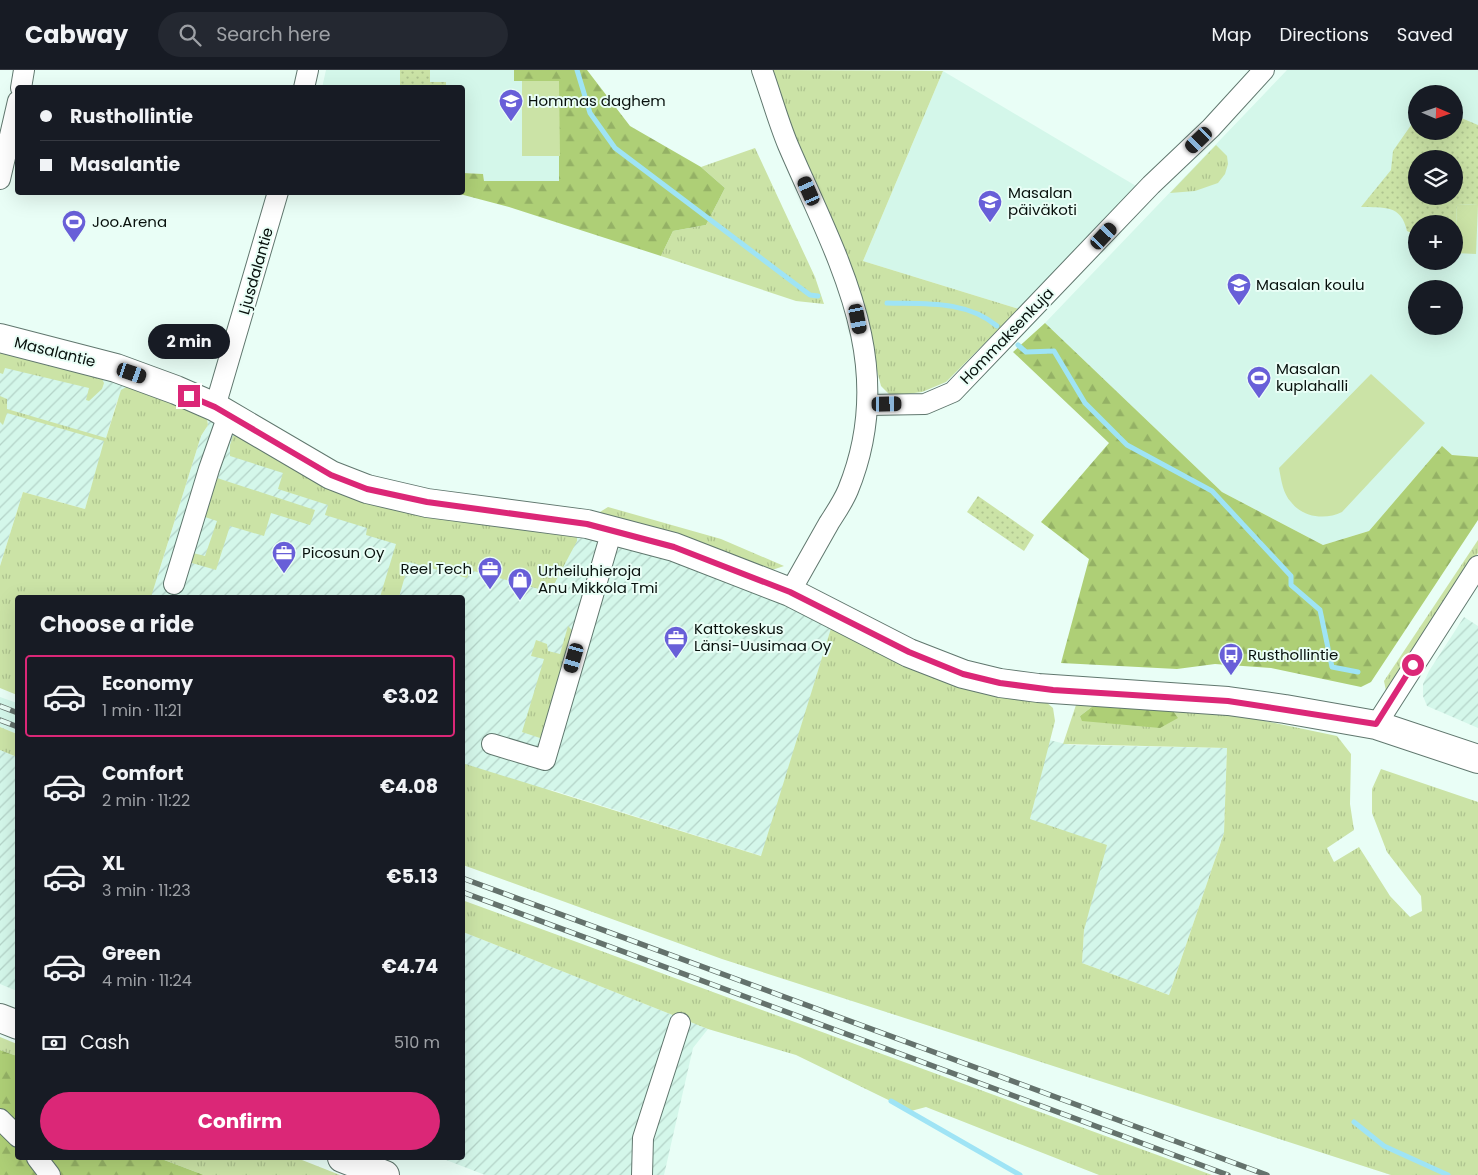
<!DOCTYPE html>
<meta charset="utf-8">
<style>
:root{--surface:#171b24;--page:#242831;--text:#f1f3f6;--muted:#9ea1a6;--line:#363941;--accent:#db2777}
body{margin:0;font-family:Poppins,sans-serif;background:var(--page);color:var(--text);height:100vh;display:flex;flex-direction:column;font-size:19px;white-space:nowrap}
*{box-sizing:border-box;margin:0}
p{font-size:16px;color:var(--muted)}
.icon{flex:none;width:28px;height:28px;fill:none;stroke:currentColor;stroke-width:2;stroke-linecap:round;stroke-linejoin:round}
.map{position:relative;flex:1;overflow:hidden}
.side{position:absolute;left:15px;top:525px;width:450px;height:565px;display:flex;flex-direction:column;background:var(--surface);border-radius:5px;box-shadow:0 5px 20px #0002}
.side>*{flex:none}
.top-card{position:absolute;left:15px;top:15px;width:450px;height:110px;border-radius:5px;box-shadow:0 5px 20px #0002;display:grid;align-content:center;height:110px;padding:0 25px;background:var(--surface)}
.needle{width:32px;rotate:92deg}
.controls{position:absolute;left:1408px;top:15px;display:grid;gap:10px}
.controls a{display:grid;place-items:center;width:55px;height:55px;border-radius:50%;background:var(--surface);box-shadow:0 5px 20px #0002;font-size:25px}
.end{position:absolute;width:22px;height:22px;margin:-11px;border:6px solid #db2777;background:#fff;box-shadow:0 0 0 2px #fff}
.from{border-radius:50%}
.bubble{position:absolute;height:35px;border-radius:18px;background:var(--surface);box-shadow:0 5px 20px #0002;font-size:16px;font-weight:700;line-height:35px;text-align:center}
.car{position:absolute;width:15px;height:30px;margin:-15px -8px;border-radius:6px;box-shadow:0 0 4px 1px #0007;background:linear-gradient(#222 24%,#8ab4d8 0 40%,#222 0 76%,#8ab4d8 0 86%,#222 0)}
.top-card b{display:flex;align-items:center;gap:18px;height:48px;font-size:19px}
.top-card b+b{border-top:1px solid var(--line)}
.top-card i{width:12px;height:12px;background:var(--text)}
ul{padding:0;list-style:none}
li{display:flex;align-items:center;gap:15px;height:82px;margin:0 10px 8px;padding:0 15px;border:2px solid transparent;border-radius:5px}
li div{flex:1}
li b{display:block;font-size:19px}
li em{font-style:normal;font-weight:700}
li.selected{border-color:var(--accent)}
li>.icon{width:45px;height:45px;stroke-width:1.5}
h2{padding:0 25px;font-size:22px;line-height:60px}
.pay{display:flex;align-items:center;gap:12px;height:55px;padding:0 25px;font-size:19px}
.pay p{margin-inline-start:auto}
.button{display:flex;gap:10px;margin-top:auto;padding:10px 25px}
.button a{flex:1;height:58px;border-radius:30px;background:var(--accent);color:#fff;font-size:20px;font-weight:700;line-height:58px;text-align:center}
header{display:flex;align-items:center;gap:30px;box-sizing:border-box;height:70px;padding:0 25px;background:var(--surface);border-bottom:1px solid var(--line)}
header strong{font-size:24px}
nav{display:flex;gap:28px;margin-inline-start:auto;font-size:18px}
.search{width:350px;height:45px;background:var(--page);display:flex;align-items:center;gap:12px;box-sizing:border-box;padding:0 18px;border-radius:28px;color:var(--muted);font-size:19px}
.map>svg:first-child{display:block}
.built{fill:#d4f7ea;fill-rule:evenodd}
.industrial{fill:url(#industrial-furrows)}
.grass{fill:url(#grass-tufts)}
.forest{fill:url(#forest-firs)}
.park{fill:url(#park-dots);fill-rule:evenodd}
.pitch{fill:#cbe3a6}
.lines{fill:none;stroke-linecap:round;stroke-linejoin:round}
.stream{stroke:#9fe4f5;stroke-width:5}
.street-casing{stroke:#60776e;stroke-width:22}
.secondary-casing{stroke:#60776e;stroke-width:30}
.highway-casing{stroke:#60776e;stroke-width:30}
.street{stroke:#fff;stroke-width:20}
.secondary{stroke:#fff;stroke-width:28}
.highway{stroke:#fff;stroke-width:28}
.rail-casing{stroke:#64726c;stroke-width:5.5}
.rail{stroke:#e9fef6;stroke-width:4;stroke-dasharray:11;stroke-linecap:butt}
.route{stroke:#db2777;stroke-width:6}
.labels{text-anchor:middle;stroke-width:4;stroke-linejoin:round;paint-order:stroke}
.poi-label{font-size:15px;fill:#08110d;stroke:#e9fef6;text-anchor:start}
.street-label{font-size:15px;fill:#08110d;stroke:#e9fef6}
</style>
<header>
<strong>Cabway</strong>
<div class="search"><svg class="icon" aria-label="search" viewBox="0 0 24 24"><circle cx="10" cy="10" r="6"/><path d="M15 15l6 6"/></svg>Search here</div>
<nav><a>Map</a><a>Directions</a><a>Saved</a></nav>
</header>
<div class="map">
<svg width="1478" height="1105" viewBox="0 0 1478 1105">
<defs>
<pattern id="industrial-furrows" width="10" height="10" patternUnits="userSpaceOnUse" patternTransform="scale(1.25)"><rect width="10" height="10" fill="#d4f7ea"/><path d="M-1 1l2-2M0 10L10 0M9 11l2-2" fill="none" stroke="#b4d3c8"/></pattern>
<pattern id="grass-tufts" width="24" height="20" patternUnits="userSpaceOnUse" patternTransform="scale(1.25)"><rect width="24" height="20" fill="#cbe3a6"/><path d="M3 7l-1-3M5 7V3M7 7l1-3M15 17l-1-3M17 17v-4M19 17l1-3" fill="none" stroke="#adc28e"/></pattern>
<pattern id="forest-firs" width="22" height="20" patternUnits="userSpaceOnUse" patternTransform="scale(1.25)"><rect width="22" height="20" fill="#aecf76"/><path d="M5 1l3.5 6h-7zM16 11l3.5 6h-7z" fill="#94b165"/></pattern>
<pattern id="park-dots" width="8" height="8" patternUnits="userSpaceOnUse" patternTransform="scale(1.25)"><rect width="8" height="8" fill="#cbe3a6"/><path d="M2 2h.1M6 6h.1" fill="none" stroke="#adc28e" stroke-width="1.8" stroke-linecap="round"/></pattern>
</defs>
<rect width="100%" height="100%" fill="#e9fef6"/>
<g class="built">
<polygon points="326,0 514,0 514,11 559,11 560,111 484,111 483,104 463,103 462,18 322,18"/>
<path d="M 1287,0 L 1478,0 L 1478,387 L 1452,385 L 1441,377 L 1369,461 L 1323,475 L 1222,422 L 1045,253 ZM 1416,24 L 1454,24 L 1454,61 L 1416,61 ZM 1416,89 L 1454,89 L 1454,126 L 1416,126 ZM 1416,154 L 1454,154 L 1454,191 L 1416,191 ZM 1416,219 L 1454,219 L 1454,256 L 1416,256 Z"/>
<polygon points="943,1 1136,116 1019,239 863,191"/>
<polygon points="0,627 17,633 17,664 0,657"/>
</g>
<g class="industrial">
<polygon points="0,279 136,316 117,331 85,439 23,422 0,496"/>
<polygon points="207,349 242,365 334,418 657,480 832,555 762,786 552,720 463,763 462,528 137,528 157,508 201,366 208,355"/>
<polygon points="1464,547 1478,556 1478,658 1427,636 1423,626 1423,614 1429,601"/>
<polygon points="1049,670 1070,675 1227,678 1224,763 1169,925 1082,893 1084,860 1030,749"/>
<polygon points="0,680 17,687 17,921 0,914"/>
<polygon points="463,862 708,959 693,978 664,1105 485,1105 441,1088 462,1088"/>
</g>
<g class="grass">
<polygon points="772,0 943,1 863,191 1019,239 946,312 922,322 891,326 881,316 845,181 792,59"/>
<polygon points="1216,75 1227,86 1228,94 1225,104 1218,113 1195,121 1170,123"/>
<polygon points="755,78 815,207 824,234 796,231 661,186 673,161 706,155 725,118 701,97"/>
<polygon points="3,281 101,307 104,313 102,319 89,331 86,330 89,318 5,298 3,304 0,303 0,282"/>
<polygon points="128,316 136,316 207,349 208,355 201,366 151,527 18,528 17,625 0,618 0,496 23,422 85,439 104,371 7,343 3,355 0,352 0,326 7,329 7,339 106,368 121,320"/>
<polygon points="242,365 334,418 577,463 577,471 550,522 470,500 467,508 409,492 399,527 380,527 396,474 366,465 367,458 325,445 328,435 278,419 283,403 230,386 230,375 233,366"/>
<polygon points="217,408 315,440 310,455 271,443 264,466 230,456 216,500 192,493 190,492 193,483 205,486 217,451 205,447"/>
<polygon points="608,437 721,469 784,496 772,500 600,447 600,442"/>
<polygon points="1478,470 1478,483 1386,621 1384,611"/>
<polygon points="832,555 1045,631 1053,638 1055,651 1030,749 1107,775 1084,860 1082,893 1169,925 1224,763 1227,678 1063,674 1076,635 1081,632 1165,637 1093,636 1080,646 1170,637 1251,648 1337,666 1351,684 1350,734 1354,760 1327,778 1334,792 1359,777 1390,826 1410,847 1422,841 1421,826 1387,782 1372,743 1372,719 1381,699 1478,732 1478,1105 1391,1105 722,889 463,795 462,693 761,786"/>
<polygon points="568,556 573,561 543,669 522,662 544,589 531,586 536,570 547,574 548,581 560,584"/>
<polygon points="0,657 17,664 17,687 0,680"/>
<polygon points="462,830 1212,1105 1099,1105 926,1037 911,1041 796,985 708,959 463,862"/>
<polygon points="0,967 17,974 17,986 0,980"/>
<polygon points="159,1088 297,1088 340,1105 204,1105"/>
</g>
<g class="forest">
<polygon points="514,0 587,0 630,56 701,97 725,118 706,155 673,161 661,186 509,137 456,123 462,122 463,103 483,104 484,111 559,111 559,11 514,11"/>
<polygon points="1045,253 1222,422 1323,475 1369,461 1442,376 1452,385 1478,387 1478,450 1371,612 1361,617 1271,598 1215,594 1177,599 1061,593 1089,489 1041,452 1109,373 1013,282"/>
<polygon points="1093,636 1126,638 1170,637 1178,648 1160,658 1082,651 1080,646"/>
<polygon points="0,980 17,986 18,1088 159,1088 204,1105 0,1105"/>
</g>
<g class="park">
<polygon points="400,0 430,0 430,12 446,12 446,17 398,17 400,15"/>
<path d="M 1454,45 L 1478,55 L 1478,135 L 1457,134 L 1455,183 L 1454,154 L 1416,154 L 1416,165 L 1407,161 C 1401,134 1384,138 1361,137 L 1391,100 L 1393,81 L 1416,48 L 1416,61 L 1454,61 ZM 1416,89 L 1454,89 L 1454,126 L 1416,126 Z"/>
<polygon points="978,426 1034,465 1024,481 967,442"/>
</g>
<g class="pitch">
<polygon points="522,11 559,11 560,86 522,86"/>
<polygon points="1457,134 1478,135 1476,184 1455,183"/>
<path d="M 1371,304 L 1425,353 L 1342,442 C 1326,450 1303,448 1291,432 C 1283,424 1281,409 1279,398 Z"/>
</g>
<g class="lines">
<g class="stream">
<polyline points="577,0 590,43 615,78 810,225 818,226"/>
<path d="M 887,233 C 924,234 966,230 997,256"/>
<polyline points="1018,275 1026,282 1054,281 1085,333 1127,375 1212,421 1291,506 1291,515 1320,540 1332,597 1358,602"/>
<polyline points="891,1031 1020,1105"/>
<polyline points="1354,1052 1384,1076 1448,1105"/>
</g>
<defs>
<g id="street">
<path d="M 762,0 C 771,25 778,51 788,75 C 837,189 900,293 848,420 C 843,432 836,442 829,453 C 816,476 803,499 790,522"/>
<polyline points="21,18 24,0"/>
<polyline points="304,18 308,0"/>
<polyline points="0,109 18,31"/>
<polyline points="868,335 925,334 953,322 1151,115 1211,58 1264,0"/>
<polyline points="215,337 278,122"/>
<polyline points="174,514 209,399 228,345"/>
<polyline points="1376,655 1478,496"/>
<polyline points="492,674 545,690 612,460"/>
<polyline points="0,1049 18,1067"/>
<polyline points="37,1088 50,1105"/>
<polyline points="642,1105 643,1068 680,953"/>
</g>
<polyline id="secondary" points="0,268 116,298 176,320 215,337 331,405 367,419 427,433 587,454 674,477 790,522 909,583 963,604 1000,613 1038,618 1228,631 1285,639 1376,655 1478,689"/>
<g id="highway">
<polyline points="0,948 18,955"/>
<polyline points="342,1088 385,1105"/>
</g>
</defs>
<use href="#street" class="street-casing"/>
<use href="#secondary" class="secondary-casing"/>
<use href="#highway" class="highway-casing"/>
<use href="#street" class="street"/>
<use href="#secondary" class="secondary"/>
<use href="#highway" class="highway"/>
<defs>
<g id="rail">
<polyline points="0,636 18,643"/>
<polyline points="0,650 18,657"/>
<polyline points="462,808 1267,1105"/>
<polyline points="462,822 1228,1105"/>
</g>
</defs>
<use href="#rail" class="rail-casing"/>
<use href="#rail" class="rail"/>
</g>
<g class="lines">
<polyline class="route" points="189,326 215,337 331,405 367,419 427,432 587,454 674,477 790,522 909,582 963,604 1000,613 1053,620 1228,631 1376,654 1413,595"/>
</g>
<defs>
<symbol id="school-pin" viewBox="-11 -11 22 30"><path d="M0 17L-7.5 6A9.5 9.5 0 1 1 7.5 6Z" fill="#685fd8" stroke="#e9fef6"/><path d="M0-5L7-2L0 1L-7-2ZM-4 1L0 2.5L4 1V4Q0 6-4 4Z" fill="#fff"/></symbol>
<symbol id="stadium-pin" viewBox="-11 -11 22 30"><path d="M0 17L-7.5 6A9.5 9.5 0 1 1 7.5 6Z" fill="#685fd8" stroke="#e9fef6"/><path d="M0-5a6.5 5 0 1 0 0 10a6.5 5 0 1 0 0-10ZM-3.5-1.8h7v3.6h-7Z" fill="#fff"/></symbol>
<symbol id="office-pin" viewBox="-11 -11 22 30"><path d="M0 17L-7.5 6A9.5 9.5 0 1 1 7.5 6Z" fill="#685fd8" stroke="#e9fef6"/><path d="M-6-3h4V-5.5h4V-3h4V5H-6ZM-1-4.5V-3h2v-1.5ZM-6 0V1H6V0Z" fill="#fff"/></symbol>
<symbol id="shop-pin" viewBox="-11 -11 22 30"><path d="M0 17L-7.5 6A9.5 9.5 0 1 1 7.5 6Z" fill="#685fd8" stroke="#e9fef6"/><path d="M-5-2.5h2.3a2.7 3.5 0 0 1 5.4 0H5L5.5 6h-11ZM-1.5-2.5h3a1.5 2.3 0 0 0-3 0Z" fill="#fff"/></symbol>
<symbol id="bus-pin" viewBox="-11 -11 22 30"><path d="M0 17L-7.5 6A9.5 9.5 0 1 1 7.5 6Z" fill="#685fd8" stroke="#e9fef6"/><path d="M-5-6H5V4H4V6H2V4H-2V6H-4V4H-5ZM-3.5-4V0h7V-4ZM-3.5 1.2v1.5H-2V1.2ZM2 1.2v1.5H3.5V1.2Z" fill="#fff"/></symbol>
</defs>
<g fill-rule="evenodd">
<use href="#school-pin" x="497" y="17" width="28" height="38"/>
<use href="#school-pin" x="976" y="118" width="28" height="38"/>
<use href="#stadium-pin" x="60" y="138" width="28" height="38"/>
<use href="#school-pin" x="1225" y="201" width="28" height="38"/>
<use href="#stadium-pin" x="1245" y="294" width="28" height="38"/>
<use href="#office-pin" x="270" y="469" width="28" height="38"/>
<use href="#office-pin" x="476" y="485" width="28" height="38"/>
<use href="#shop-pin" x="506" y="496" width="28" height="38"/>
<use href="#office-pin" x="662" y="554" width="28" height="38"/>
<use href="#bus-pin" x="1217" y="571" width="28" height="38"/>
</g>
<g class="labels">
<g class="poi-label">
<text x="528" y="36">Hommas daghem</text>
<text x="1008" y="128">Masalan<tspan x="1008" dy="17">päiväkoti</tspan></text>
<text x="92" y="157">Joo.Arena</text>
<text x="1256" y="220">Masalan koulu</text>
<text x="1276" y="304">Masalan<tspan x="1276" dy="17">kuplahalli</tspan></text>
<text x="302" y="488">Picosun Oy</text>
<text x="472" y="504" text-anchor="end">Reel Tech</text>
<text x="538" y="506">Urheiluhieroja<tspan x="538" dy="17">Anu Mikkola Tmi</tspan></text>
<text x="694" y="564">Kattokeskus<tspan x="694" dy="17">Länsi-Uusimaa Oy</tspan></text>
<text x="1248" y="590">Rusthollintie</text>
</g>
<g class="street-label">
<text transform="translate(256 201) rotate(-74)" y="5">Ljusdalantie</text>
<text transform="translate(1007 266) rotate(-46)" y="5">Hommaksenkuja</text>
<text transform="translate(55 282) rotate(14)" y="5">Masalantie</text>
</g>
</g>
</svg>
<div class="controls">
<a><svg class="needle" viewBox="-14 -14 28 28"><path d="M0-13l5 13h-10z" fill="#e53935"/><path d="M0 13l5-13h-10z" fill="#9ea1a6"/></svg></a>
<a><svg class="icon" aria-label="layers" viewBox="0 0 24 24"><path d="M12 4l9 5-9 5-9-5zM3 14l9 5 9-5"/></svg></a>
<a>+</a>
<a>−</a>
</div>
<i class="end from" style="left:1413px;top:595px"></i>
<i class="end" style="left:189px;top:326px"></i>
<div class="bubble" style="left:148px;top:254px;width:82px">2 min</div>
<i class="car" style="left:1199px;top:70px;rotate:226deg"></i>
<i class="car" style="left:809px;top:121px;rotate:336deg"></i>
<i class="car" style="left:1104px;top:166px;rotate:43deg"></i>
<i class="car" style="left:858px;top:249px;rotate:169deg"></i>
<i class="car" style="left:132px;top:303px;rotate:109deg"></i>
<i class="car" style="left:887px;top:334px;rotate:89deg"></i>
<i class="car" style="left:574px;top:588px;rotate:196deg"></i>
<div class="top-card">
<b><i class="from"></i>Rusthollintie</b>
<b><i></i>Masalantie</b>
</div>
<section class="side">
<h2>Choose a ride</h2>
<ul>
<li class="selected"><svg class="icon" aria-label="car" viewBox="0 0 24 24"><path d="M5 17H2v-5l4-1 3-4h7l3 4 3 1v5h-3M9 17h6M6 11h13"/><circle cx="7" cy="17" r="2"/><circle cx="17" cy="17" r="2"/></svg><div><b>Economy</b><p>1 min · 11:21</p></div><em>€3.02</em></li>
<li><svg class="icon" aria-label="car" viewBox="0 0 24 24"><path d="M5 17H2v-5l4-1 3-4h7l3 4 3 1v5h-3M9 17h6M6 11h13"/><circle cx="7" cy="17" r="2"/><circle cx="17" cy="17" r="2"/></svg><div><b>Comfort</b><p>2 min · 11:22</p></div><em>€4.08</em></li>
<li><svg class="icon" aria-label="car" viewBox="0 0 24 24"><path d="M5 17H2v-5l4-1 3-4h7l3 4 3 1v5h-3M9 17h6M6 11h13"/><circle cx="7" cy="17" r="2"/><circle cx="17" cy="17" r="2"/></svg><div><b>XL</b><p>3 min · 11:23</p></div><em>€5.13</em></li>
<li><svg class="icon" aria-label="car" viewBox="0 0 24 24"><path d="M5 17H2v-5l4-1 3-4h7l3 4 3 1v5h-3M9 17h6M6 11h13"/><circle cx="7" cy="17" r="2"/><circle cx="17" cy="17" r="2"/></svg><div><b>Green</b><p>4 min · 11:24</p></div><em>€4.74</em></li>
</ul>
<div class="pay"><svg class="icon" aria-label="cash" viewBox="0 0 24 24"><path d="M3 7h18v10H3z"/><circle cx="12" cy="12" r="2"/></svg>Cash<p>510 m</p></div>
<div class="button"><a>Confirm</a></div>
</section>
</div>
